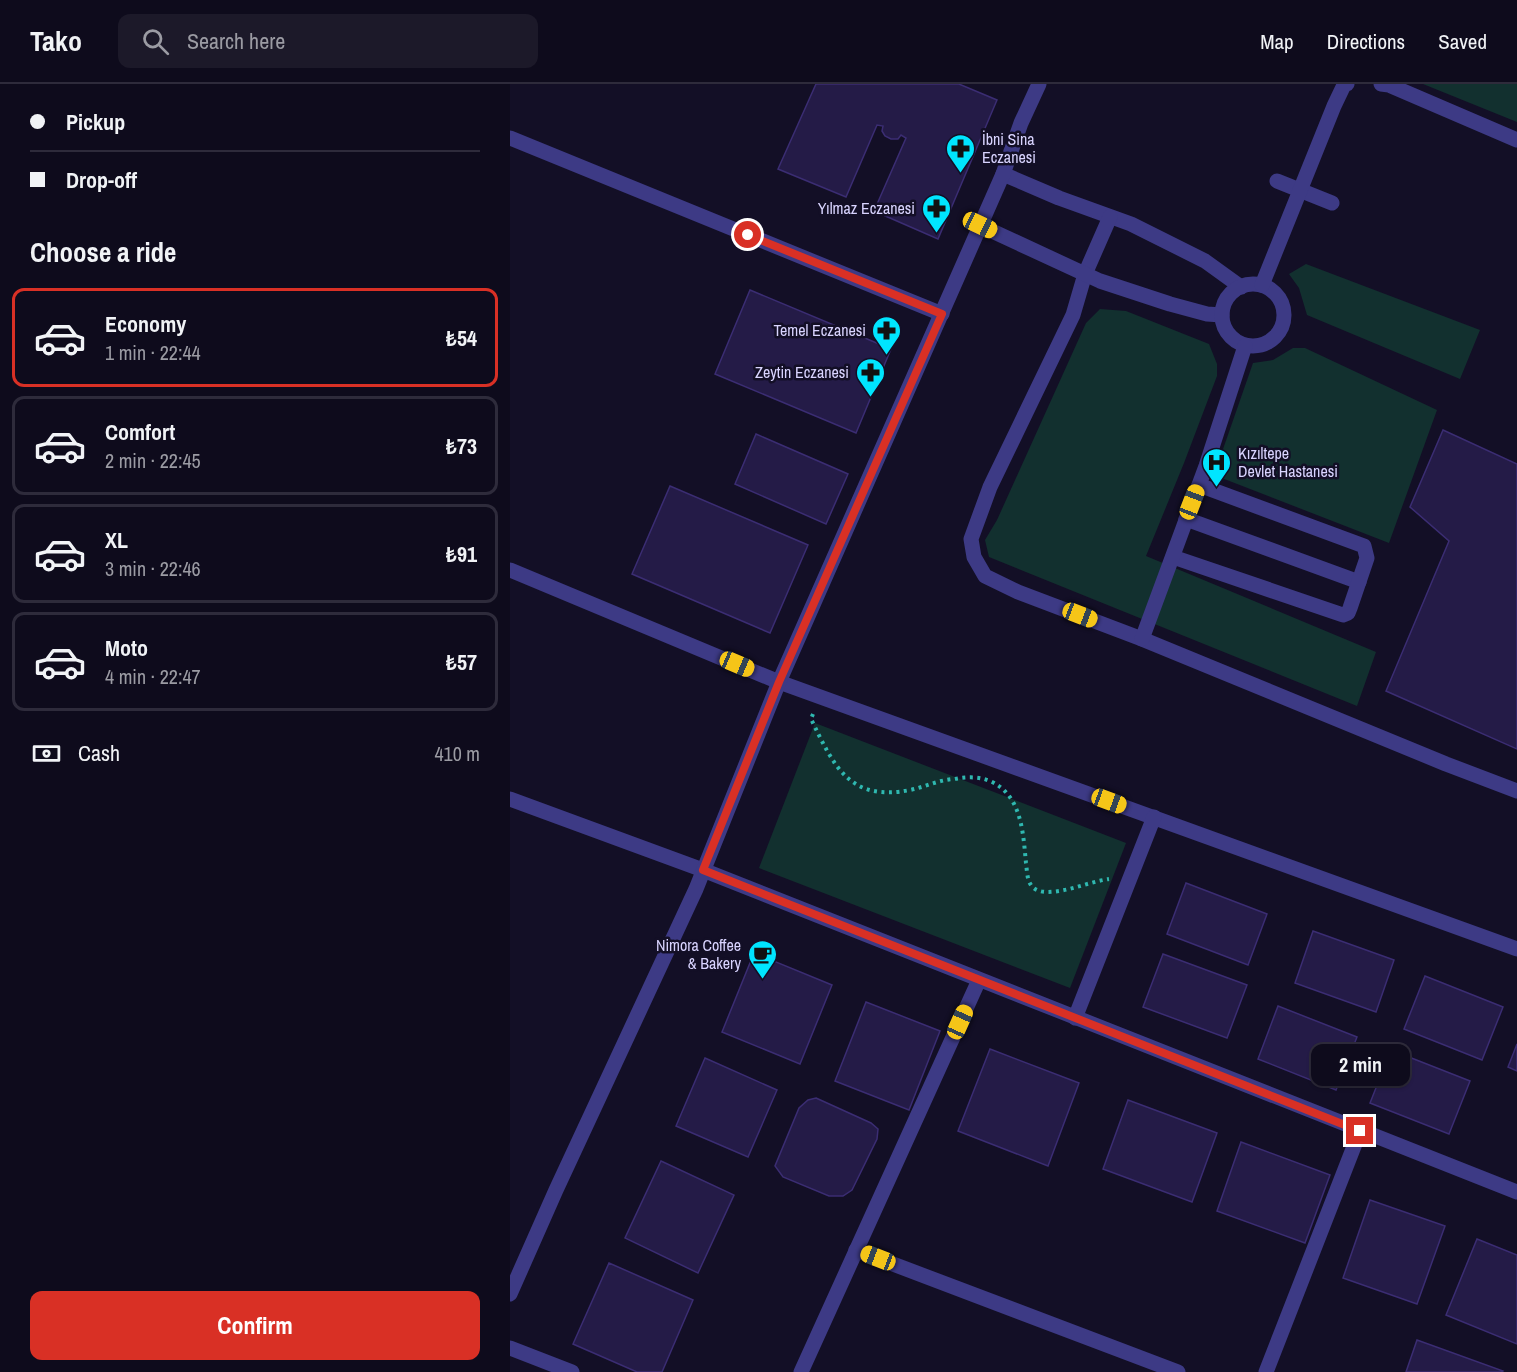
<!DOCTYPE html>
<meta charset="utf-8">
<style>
:root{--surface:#0e0b1c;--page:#1c1929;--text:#f1f3f6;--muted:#9b9ba3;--line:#2e2b3b;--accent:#d93025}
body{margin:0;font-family:"Archivo Narrow",sans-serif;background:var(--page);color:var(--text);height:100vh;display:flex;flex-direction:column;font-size:22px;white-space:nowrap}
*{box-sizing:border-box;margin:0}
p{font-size:20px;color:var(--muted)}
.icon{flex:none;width:33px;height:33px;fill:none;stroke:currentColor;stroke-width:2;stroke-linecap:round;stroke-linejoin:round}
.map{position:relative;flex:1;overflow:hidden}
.panel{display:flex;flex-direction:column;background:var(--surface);width:510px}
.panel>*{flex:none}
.guide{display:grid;align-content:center;height:132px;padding:0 30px;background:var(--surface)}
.end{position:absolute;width:27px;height:27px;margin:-14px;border:8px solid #d93025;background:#fff;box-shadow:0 0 0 3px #fff}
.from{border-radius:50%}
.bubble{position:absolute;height:42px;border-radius:12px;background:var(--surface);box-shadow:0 2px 4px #0004,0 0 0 2px var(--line);font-size:20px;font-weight:700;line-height:42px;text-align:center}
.car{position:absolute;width:18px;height:36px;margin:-18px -9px;border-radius:8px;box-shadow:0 0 4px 2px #0007;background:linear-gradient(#f5c518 24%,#345 0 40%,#f5c518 0 76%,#345 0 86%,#f5c518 0)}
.guide b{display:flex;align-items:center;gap:21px;height:57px;font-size:22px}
.guide b+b{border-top:2px solid var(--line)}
.guide i{width:15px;height:15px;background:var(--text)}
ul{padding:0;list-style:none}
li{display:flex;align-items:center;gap:18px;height:99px;margin:0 12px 9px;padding:0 18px;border:3px solid var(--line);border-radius:12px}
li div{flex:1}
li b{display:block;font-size:22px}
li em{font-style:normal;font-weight:700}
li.on{border-color:var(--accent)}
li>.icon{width:54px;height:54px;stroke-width:1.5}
h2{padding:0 30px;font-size:27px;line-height:72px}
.pay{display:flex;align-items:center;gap:15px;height:66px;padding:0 30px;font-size:22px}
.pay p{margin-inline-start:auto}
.button{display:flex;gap:12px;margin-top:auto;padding:12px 30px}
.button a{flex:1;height:69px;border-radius:12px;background:var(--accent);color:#fff;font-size:24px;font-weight:700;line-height:69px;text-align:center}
header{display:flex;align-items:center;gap:36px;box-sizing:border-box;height:84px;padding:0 30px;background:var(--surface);border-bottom:2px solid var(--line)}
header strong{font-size:28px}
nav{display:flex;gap:33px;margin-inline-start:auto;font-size:21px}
.search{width:420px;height:54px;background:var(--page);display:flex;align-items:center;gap:15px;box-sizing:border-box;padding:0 21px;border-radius:12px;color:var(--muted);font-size:22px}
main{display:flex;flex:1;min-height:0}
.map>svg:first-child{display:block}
.green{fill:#12302f}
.building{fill:#241b47;stroke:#3b2d73;stroke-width:1.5}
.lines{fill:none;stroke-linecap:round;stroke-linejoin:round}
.path{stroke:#2fb8b0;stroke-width:4;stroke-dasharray:3 4.5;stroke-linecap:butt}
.minor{stroke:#3d3a85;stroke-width:15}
.route{stroke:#d93025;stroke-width:8}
.labels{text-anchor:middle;stroke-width:5;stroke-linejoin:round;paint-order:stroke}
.poi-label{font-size:16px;fill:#d9d4ff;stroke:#130f26;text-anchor:end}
</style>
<header>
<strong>Tako</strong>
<div class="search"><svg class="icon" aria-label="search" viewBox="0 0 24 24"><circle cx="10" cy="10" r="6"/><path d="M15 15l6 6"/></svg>Search here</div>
<nav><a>Map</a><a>Directions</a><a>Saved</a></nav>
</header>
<main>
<section class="panel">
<div class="guide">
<b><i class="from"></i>Pickup</b>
<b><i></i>Drop-off</b>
</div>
<h2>Choose a ride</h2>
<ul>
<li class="on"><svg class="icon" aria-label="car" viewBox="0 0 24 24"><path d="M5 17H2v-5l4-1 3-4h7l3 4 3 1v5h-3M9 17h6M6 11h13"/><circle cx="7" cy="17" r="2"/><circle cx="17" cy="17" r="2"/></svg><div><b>Economy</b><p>1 min · 22:44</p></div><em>₺54</em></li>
<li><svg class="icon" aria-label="car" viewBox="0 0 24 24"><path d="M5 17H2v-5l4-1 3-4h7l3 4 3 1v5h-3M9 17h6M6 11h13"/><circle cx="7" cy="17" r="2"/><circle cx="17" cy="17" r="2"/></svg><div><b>Comfort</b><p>2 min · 22:45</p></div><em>₺73</em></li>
<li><svg class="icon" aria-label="car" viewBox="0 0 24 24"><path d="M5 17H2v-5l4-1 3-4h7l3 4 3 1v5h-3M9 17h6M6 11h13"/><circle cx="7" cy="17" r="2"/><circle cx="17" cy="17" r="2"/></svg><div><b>XL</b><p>3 min · 22:46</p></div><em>₺91</em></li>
<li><svg class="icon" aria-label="car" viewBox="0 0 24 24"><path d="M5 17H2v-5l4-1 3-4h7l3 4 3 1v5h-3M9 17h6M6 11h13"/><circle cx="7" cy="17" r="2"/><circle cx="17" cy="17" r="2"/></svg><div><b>Moto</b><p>4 min · 22:47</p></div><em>₺57</em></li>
</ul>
<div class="pay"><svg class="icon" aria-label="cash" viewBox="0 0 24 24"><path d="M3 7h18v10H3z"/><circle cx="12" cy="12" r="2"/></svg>Cash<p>410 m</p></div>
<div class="button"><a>Confirm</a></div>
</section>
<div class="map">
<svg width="1007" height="1288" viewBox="0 0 1007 1288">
<rect width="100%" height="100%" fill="#130f26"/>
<g class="green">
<polygon points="913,0 1007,0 1007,38"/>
<polygon points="796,180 970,246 950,295 797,231 789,204 779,190"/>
<polygon points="590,225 616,227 699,260 707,280 707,292 674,379 636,472 866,568 847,622 479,473 475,456 487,436 576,239"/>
<polygon points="783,264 795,264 927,326 879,459 704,391 743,279 763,276"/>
<polygon points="305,639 616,759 560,904 249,784"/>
</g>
<g class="building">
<polygon points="306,0 449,0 487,16 428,155 364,127 396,54 391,51 388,55 381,55 375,52 372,47 373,42 367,41 336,113 268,85"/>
<polygon points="240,206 381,265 346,349 205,290"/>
<polygon points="933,346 1007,380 1007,665 876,607 939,457 900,423"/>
<polygon points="246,350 338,390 316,440 225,400"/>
<polygon points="160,402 298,461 260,549 122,490"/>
<polygon points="676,799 757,830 738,881 657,850"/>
<polygon points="803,847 884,876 866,928 785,899"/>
<polygon points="244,869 322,901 290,980 212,948"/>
<polygon points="653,870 737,901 717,954 633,923"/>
<polygon points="915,892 993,923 972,976 894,945"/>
<polygon points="356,918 430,947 399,1026 325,997"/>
<polygon points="768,922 847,953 826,1006 748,975"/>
<polygon points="1007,960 1007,987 998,983"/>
<polygon points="480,965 569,999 538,1082 448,1047"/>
<polygon points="881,966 960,997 939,1050 860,1019"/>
<polygon points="195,974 267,1006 238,1073 166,1042"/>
<polygon points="306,1014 361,1039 368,1045 367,1055 342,1106 333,1112 319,1112 273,1093 265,1082 289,1024 298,1016"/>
<polygon points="618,1016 707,1049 682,1118 593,1085"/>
<polygon points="731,1058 820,1091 795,1159 707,1127"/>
<polygon points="151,1077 224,1111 188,1189 115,1154"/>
<polygon points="860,1116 935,1142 907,1220 833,1194"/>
<polygon points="967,1155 1007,1171 1007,1260 936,1231"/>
<polygon points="99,1179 183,1216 152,1288 127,1288 63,1260"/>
<polygon points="907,1256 993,1287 992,1288 896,1288"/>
</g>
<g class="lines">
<path class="path" d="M 303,630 L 301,635 C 324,682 339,718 400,706 C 415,703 428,696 444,695 C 456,693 468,692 480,697 C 512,711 513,749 516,779 C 517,786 517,796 521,801 C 524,806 531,808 537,808 C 558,808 578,798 599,795"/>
<g class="minor">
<polyline points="871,0 879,1 1007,56"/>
<polyline points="0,54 432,230"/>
<polyline points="493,90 549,114 621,140 695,177 731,203"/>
<polyline points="767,97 822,119"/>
<polyline points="600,133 575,190 563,231 480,403 461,455 464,473 475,492 508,508 632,555 936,680 1007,707"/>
<polyline points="469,141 590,197 660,220 697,230 712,231"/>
<circle cx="743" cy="231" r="31"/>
<polyline points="752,201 824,22 834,1 837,0"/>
<polyline points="676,435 849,498"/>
<polyline points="663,473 833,531 838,529 840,524 857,474 854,462 689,401"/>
<polyline points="0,486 269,598 1007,865"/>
<polyline points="632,555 696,382 735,262"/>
<polyline points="0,715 193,786 1007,1108"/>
<polyline points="565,934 644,733"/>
<polyline points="346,1166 668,1288"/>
<polyline points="0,1210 46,1106 186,805 269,598 493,90 511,39 529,0"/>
<polyline points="0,1264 62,1288"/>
<polyline points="291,1288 469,896"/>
<polyline points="756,1288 850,1047"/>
</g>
</g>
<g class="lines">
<polyline class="route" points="238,151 432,230 269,598 193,786 850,1047"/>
</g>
<defs>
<symbol id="pharmacy-pin" viewBox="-11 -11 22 30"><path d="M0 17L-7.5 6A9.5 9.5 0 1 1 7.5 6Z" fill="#00e5ff" stroke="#130f26"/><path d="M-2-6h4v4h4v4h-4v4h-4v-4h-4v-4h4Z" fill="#111"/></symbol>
<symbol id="hospital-pin" viewBox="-11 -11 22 30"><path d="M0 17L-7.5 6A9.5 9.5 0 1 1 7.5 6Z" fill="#00e5ff" stroke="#130f26"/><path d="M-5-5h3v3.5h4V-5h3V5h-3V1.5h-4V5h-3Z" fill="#111"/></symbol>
<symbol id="cafe-pin" viewBox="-11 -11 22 30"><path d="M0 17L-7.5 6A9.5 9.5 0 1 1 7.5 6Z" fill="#00e5ff" stroke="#130f26"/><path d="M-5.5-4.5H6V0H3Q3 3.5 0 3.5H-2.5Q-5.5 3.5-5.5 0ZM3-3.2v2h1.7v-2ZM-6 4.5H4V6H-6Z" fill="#111"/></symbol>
</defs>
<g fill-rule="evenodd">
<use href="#pharmacy-pin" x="434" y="48" width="33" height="45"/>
<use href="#pharmacy-pin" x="410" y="108" width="33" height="45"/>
<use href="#pharmacy-pin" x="360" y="230" width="33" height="45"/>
<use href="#pharmacy-pin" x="344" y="272" width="33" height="45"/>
<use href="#hospital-pin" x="690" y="362" width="33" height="45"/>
<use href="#cafe-pin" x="236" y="854" width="33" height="45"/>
</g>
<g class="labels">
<g class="poi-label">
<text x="472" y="61" text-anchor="start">İbni Sina<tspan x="472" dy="18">Eczanesi</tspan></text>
<text x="405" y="130">Yılmaz Eczanesi</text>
<text x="356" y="252">Temel Eczanesi</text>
<text x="339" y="294">Zeytin Eczanesi</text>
<text x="728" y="375" text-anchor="start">Kızıltepe<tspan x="728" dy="18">Devlet Hastanesi</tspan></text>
<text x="231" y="867">Nimora Coffee<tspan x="231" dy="18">&amp; Bakery</tspan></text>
</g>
</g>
</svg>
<i class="end from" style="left:238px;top:151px"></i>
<i class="end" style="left:850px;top:1047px"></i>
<div class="bubble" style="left:801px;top:960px;width:99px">2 min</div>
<i class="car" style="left:470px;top:141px;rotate:115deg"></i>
<i class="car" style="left:682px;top:418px;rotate:21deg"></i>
<i class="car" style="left:570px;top:531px;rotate:111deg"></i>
<i class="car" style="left:227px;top:580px;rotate:113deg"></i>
<i class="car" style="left:599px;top:717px;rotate:110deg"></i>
<i class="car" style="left:450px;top:938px;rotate:24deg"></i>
<i class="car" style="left:368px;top:1174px;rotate:291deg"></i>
</div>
</main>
